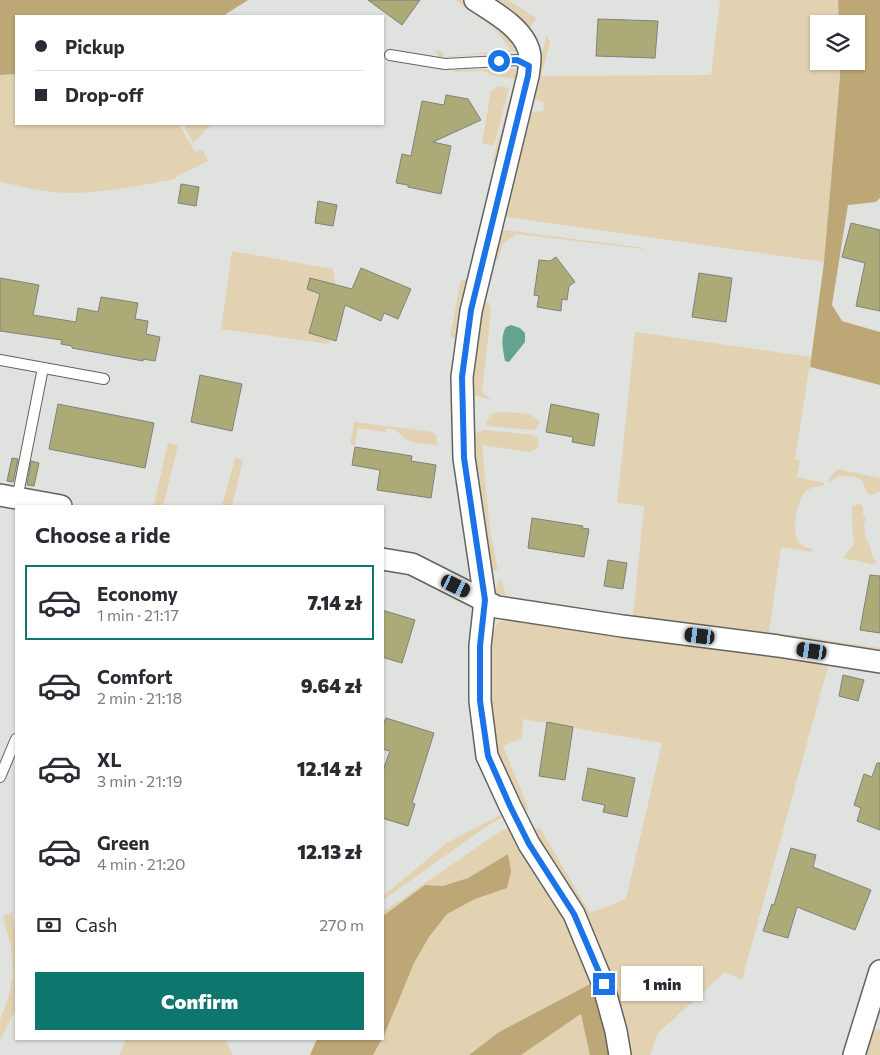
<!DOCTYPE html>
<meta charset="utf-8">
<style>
:root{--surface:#fff;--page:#f7f7f7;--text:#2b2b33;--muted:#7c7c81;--line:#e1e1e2;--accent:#0f766e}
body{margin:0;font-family:Commissioner,sans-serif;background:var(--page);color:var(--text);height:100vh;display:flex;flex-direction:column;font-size:19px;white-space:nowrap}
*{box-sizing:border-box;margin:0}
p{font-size:16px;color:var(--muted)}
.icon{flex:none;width:28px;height:28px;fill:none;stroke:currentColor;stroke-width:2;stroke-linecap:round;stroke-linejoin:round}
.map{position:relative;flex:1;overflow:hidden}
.sheet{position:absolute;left:15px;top:505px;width:369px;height:535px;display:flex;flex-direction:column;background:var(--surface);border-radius:0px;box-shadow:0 1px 4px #0004}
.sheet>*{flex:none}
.top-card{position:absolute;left:15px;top:15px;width:369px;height:110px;border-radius:0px;box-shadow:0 1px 4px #0004;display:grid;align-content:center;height:110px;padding:0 20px;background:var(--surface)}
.controls{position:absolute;left:810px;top:15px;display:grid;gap:10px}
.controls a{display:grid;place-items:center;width:55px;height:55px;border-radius:0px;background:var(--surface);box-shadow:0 1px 4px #0004;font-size:25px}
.end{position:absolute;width:22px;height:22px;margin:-11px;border:6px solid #1a73e8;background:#fff;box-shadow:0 0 0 2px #fff}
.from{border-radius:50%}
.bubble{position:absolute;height:35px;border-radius:0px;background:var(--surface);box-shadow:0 1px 4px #0004;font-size:16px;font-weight:800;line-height:35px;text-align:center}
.car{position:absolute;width:15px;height:30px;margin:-15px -8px;border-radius:6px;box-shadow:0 0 4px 1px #0007;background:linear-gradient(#222 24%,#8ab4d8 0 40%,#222 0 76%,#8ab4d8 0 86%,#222 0)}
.top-card b{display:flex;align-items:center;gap:18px;height:48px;font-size:19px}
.top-card b+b{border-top:1px solid var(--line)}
.top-card i{width:12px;height:12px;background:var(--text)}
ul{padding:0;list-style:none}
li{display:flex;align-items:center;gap:15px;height:75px;margin:0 10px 8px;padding:0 10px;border:2px solid transparent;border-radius:0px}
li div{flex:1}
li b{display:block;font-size:19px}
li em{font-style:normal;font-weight:800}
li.on{border-color:var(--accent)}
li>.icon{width:45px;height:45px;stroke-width:1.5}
h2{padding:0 20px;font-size:22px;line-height:60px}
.pay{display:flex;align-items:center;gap:12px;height:55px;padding:0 20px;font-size:19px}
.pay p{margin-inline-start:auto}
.cta{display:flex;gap:10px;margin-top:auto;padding:10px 20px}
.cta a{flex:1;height:58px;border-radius:0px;background:var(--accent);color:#fff;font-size:20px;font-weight:800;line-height:58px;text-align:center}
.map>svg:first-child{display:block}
.green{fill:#e2d2b1}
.forest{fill:#bea777}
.water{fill:#64a291}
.building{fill:#acab78;stroke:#80807d}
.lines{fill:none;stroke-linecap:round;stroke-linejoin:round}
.lane-casing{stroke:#626360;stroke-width:12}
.street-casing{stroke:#626360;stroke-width:24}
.lane{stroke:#fff;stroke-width:10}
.street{stroke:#fff;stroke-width:21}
.route{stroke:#1a73e8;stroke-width:6}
</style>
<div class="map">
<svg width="880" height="1055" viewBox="0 0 880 1055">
<rect width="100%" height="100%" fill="#e0e2df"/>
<g class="green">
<path d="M 455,0 C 458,0 461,0 463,0 C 477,3 514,37 516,51 L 439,58 L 435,50 L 440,51 L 445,57 L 511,50 L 495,29 Z"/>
<polygon points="486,0 508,0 536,18 530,29"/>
<polygon points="720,0 838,0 839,24 819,24 819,61 840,61 840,76 824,262 507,217 502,213 526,113 544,111 543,102 530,97 547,35 550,43 541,76 711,75"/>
<polygon points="515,69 521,75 499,165 492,163 515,79 494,76 483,71 453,72 455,70"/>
<path d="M 16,74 L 16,124 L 179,124 L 195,152 L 202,149 L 208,161 L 177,176 L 175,179 C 135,186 94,196 53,192 C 35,190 17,185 0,182 L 0,75 Z"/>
<polygon points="499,86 509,88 494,146 482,143 491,91"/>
<polygon points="187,124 212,124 193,143 185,128"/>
<polygon points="505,230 644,248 644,249 516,234 502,245 498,261 489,258 499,233"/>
<polygon points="232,251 333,269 339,307 329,344 221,329"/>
<polygon points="461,279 469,281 458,338 450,337"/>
<polygon points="489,302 491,311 482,392 491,400 470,394 479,303"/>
<path d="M 635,332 L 811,357 L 795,459 L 800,460 L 797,477 L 824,483 L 824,485 C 818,487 811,487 806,491 C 797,500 791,530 798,541 C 801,546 807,548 812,549 L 813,552 L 781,547 L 769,632 L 880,648 L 880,655 L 496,596 C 495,590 497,583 501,579 L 506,596 L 633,616 L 644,506 L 617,503 Z"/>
<path d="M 501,412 C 513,413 534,411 540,423 L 536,429 L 531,430 L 488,426 L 485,424 L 491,414 Z"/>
<path d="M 354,422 L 432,432 L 436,435 L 437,445 C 418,443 409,445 396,430 L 387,428 L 385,432 L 358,428 L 355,445 L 350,445 Z"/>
<polygon points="485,430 534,435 538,439 539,444 537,449 529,452 482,445 490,532 498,569 494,571 489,568 471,433"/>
<polygon points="168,443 178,445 163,506 150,506 154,505"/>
<polygon points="235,458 243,460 232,506 222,506"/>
<polygon points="838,469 880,478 880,491 872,495 868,494 862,481 856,477 839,476 829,482 827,481"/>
<path d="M 859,503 L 863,507 L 863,514 L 866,520 L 864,524 L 866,540 L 869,543 L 873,558 L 876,562 L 875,565 L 843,558 L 854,544 C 852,531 852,519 852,507 Z"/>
<polygon points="508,617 829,663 742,980 725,972 658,1033 650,1055 627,1055 581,915 533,829 540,828 590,913 626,899 662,743 523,719 522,738 503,746 529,810 523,809 497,753 486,691 491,634 498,623"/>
<polygon points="502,814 505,816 487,826 383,900 383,896 447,843"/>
<polygon points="511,828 562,910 594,982 499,1032 469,1055 373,1055 385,1034 413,963 429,937 447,914 475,899 508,854 468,878 443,886 425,885 383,916 383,912 502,830"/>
<polygon points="12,912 16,936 16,1009 0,1040 0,1020 8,999 13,974 11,948 3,916"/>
<polygon points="582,1014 590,1055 521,1055"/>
<polygon points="873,1029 880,1029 880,1055 860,1055"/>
<polygon points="126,1039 225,1039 233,1055 119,1055"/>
</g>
<g class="forest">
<polygon points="0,0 248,0 223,16 16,16 16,74 0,75"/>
<polygon points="838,0 880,0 880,198 876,202 848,205 832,305 842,321 880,332 880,385 810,367 824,262 840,76 840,61 856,61 856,24 839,24"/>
<polygon points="508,854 511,871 507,888 475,899 447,914 429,937 414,963 383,1038 383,916 425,885 443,886 468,878"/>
<polygon points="594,982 612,1055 590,1055 581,1014 521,1055 469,1055 499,1032"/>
<polygon points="317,1039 382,1039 373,1055 310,1055"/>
</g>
<path class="water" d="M 511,325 L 520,328 L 525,333 L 525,342 L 509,362 L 505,361 C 503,350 500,337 506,327 Z"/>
<g class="building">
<polygon points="368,0 420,0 402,25"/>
<polygon points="598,19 658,21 655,58 596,56"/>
<polygon points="446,95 468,99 481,120 433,142 451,146 441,194 408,187 408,185 396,183 402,154 411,156 422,101 444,105"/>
<polygon points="181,184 199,187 196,206 178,203"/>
<polygon points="318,201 337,205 333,226 315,223"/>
<polygon points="851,223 880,230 880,311 856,306 865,263 842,257"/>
<polygon points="556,257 575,282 569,286 567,300 562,299 561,311 537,307 539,296 534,295 539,260 550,261"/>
<polygon points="361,268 411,289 398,319 384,313 381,321 345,305 336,341 309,333 320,294 307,289 310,278 352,289"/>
<polygon points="699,273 732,278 726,322 692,317"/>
<polygon points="0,278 39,285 33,315 76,322 78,308 98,312 101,297 138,303 135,319 148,321 146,334 160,337 155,361 143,359 143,361 72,348 72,346 61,344 62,340 0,331"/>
<polygon points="200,375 242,384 232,431 191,422"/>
<polygon points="58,404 154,423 145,468 49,449"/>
<polygon points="551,404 599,414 594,446 572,442 573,437 546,432"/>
<polygon points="355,447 412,456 411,461 436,465 431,498 377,490 380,470 352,465"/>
<polygon points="12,458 18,459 13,482 7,481"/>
<polygon points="31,461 39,463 34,486 27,485"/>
<polygon points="532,518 583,526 582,528 589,529 584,557 528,548"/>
<polygon points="608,560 627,563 623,589 604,586"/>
<polygon points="870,575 880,576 880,633 860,630"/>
<polygon points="382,610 415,620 402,663 382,657"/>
<polygon points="843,675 864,680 858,701 839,696"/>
<polygon points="386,718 434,733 412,803 415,804 408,826 382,818 382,773 390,751 382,749 382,728"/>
<polygon points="547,722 573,727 565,780 539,776"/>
<polygon points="877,763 880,763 880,830 857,821 861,808 854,805 864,774 872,777"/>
<polygon points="588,768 635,778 627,817 603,812 605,805 582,800"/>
<polygon points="791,848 816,855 813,867 871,890 855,930 797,907 788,938 763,931 772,904 774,905"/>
</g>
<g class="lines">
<defs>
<g id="lane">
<polyline points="390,55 445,64 517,60 529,66"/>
<polyline points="0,360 104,379"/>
<polyline points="17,499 43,368"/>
<polyline points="0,777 16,739"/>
</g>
<g id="street">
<path d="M 475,0 C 495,13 527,30 530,56 C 530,63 529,70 528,76 L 471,311 L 462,377 L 464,458 L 485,600 L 480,646 L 480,701 L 487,756 L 510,806 L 529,844 L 574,914 L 603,984 L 616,1031 L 620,1055"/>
<polyline points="0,495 61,506"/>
<polyline points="382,559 412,564 497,607 622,626 778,646 880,662"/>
<polyline points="854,1055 880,971"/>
</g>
</defs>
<use href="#lane" class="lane-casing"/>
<use href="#street" class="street-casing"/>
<use href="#lane" class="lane"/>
<use href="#street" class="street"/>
</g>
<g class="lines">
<polyline class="route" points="499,61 517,60 529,66 528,76 471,310 462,377 464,458 485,600 480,646 480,701 488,756 510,806 529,844 574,914 604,984"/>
</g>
</svg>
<div class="controls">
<a><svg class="icon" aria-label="layers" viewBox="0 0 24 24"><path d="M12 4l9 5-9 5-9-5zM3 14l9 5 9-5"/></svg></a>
</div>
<i class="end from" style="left:499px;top:61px"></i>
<i class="end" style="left:604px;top:984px"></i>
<div class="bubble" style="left:621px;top:966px;width:82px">1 min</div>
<i class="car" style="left:456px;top:586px;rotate:116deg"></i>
<i class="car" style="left:700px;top:636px;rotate:277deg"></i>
<i class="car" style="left:812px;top:651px;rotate:279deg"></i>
<div class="top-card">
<b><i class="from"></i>Pickup</b>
<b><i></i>Drop-off</b>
</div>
<section class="sheet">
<h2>Choose a ride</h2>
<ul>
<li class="on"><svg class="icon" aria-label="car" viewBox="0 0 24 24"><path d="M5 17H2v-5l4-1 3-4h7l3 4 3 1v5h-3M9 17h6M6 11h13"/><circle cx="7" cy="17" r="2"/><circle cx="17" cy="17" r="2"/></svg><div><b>Economy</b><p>1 min · 21:17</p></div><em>7.14 zł</em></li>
<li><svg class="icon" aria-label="car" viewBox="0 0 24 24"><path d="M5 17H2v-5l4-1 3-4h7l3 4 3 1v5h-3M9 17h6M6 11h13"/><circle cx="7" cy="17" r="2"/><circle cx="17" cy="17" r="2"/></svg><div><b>Comfort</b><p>2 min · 21:18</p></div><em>9.64 zł</em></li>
<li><svg class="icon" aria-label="car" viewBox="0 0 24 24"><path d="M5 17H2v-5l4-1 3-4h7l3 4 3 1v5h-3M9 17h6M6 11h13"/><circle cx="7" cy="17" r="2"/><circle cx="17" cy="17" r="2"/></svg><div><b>XL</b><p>3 min · 21:19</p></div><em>12.14 zł</em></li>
<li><svg class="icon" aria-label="car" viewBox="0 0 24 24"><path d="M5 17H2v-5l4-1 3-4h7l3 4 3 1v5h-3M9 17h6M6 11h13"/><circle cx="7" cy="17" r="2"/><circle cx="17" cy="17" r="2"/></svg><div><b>Green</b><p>4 min · 21:20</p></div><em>12.13 zł</em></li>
</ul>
<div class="pay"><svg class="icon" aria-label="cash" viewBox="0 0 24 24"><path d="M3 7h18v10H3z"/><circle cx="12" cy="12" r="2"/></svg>Cash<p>270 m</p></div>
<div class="cta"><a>Confirm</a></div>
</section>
</div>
